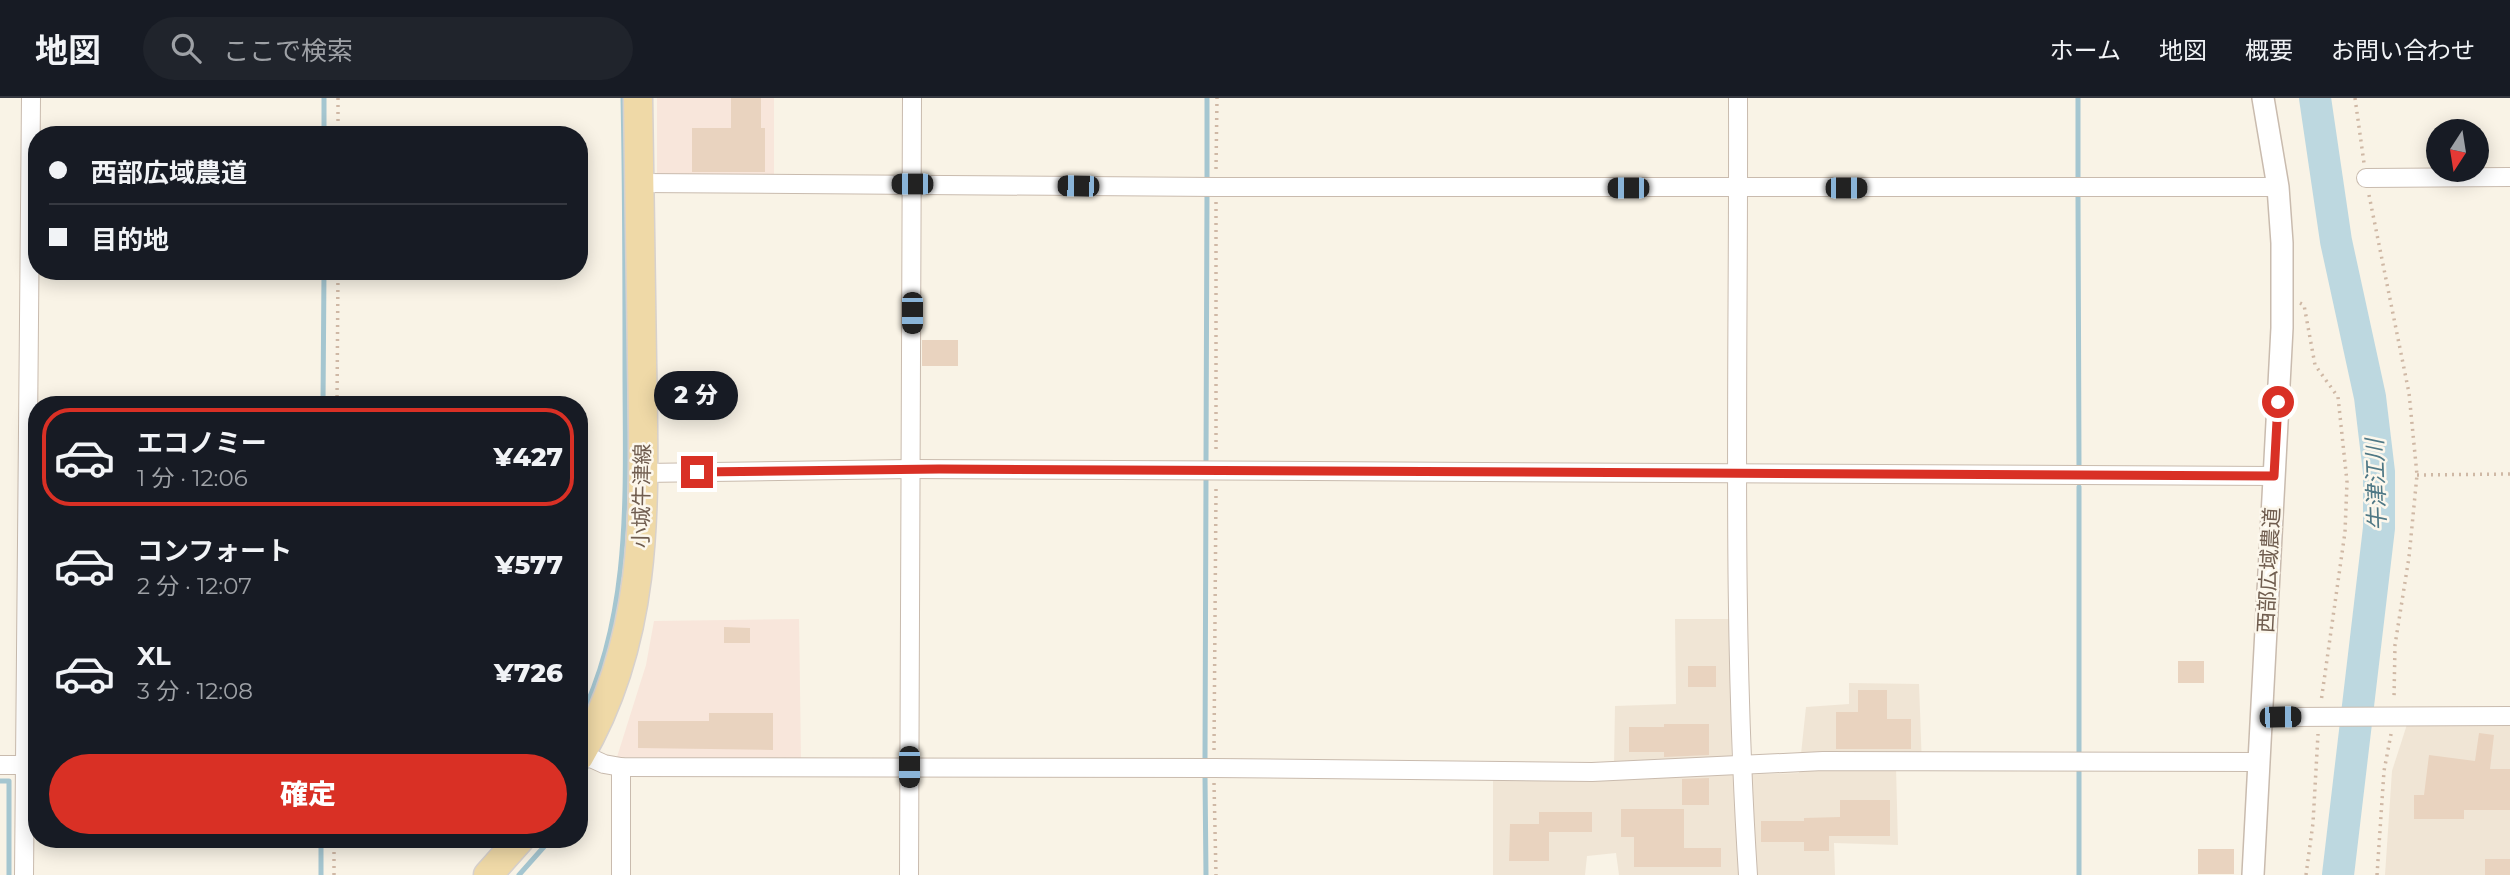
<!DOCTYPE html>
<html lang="ja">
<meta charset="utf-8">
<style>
:root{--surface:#171b24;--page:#20242c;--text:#f1f3f6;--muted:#9ea1a6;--line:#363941;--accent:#d93025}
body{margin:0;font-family:Montserrat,"Noto Sans JP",sans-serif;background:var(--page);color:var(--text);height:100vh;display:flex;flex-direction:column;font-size:26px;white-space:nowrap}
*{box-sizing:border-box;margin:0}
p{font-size:23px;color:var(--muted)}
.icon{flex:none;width:38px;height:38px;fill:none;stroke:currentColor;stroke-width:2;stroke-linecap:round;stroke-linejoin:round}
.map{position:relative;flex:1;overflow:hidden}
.side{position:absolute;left:28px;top:298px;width:560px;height:452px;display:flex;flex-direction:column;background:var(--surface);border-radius:28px;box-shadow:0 4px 18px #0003}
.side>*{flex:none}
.banner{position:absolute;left:28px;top:28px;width:560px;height:154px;border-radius:28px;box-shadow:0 4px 18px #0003;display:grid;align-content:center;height:154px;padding:0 21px;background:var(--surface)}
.needle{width:46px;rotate:192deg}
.fabs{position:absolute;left:2426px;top:21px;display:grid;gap:14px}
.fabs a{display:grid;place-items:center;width:63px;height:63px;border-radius:50%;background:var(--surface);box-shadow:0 4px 18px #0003;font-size:35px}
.end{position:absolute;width:32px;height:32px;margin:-16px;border:9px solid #d93025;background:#fff;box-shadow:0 0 0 4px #fff}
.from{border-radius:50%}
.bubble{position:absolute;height:49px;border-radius:24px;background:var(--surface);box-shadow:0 4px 18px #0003;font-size:23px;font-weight:800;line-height:49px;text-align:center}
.car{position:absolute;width:21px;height:42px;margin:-21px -10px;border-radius:9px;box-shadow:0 0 5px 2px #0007;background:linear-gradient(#222 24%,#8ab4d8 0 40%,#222 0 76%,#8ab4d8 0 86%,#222 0)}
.banner b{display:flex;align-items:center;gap:24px;height:66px;font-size:26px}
.banner b+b{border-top:2px solid var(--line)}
.banner i{width:18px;height:18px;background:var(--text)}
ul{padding:12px 0 0;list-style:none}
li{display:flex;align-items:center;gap:21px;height:98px;margin:0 14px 10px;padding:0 7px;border:4px solid transparent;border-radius:28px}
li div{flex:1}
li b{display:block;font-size:26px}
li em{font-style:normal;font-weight:800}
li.current{border-color:var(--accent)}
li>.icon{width:63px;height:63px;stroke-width:1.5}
.action{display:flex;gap:14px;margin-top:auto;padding:14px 21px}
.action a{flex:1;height:80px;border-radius:42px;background:var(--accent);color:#fff;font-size:28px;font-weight:800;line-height:80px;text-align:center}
header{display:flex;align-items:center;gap:42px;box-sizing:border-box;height:98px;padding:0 35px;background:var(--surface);border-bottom:2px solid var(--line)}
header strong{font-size:33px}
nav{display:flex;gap:38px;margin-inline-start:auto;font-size:24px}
.search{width:490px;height:63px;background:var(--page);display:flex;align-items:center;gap:18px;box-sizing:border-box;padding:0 24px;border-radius:38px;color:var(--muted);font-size:26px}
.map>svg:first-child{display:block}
.residential{fill:#f0e5d5}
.commercial{fill:#f8e6db}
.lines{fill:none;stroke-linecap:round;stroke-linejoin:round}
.stream{stroke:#a5c6d0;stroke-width:5}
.river{stroke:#bdd8e0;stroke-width:32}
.building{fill:#e9d3bf}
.minor-casing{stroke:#c9bbae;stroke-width:20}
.tertiary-casing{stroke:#c9bbae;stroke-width:24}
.primary-casing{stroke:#d7d1cd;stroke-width:31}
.path{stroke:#cfb8a5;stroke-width:3.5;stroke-dasharray:2 5;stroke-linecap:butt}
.minor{stroke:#fff;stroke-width:18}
.tertiary{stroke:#fff;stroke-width:21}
.primary{stroke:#efd9a7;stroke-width:28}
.route{stroke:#d93025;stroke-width:9}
.labels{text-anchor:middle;stroke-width:5;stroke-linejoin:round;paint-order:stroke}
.street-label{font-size:21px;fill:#6f5c4e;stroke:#fcf7ec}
.water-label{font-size:23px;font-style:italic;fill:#4f7885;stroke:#fcf7ec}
</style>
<header>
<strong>地図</strong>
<div class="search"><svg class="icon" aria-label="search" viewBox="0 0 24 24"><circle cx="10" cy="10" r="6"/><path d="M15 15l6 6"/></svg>ここで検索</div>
<nav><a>ホーム</a><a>地図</a><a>概要</a><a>お問い合わせ</a></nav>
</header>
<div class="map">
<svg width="2510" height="777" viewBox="0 0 2510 777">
<rect width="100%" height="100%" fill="#f9f3e6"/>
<g class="residential">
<polygon points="1675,521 1729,521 1732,677 1799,675 1806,609 1849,606 1849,585 1919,586 1922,668 1896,669 1898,747 1834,745 1835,777 1619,777 1616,755 1587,758 1585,777 1493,777 1493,667 1614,666 1615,608 1676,606"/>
<polygon points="2510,609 2510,777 2385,777 2392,673 2412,611"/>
</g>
<g class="commercial">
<rect x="657" y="0" width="117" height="81"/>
<polygon points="799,521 801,660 617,659 646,567 654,523"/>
</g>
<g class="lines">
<g class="stream">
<polyline points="2078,0 2078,81"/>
<polyline points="324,37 324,0"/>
<polyline points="1207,83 1207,0"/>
<polyline points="2078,98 2079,368"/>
<polyline points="323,306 324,173"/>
<polyline points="1206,366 1207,94"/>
<polyline points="2079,389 2079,654"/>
<path d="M 579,623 C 633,515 625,390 625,272 C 625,181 625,91 623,0"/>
<polyline points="1205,660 1206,380"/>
<polyline points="2079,669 2079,777"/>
<polyline points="1205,678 1206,777"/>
<polyline points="0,683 9,683 9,777"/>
<polyline points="321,777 321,740"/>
<polyline points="519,777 550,742"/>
</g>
<polyline class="river" points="2315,0 2336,143 2370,299 2379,374 2379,430 2338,777"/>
</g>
<g class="building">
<polygon points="731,0 761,0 761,30 765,30 765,74 692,74 692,30 731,30"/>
<rect x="922" y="242" width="36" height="26"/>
<polygon points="724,529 750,530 750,545 724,545"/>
<rect x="2178" y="563" width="26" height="22"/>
<rect x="1688" y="568" width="28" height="21"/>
<polygon points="1858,592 1887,592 1887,621 1911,621 1911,651 1836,651 1836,614 1858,614"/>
<polygon points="709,615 773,615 773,652 638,650 638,623 709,623"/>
<polygon points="1664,626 1709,626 1709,657 1664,659 1664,654 1629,654 1629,629 1664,629"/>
<polygon points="2479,635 2494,637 2490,671 2510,671 2510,712 2464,712 2464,721 2414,721 2414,697 2424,697 2429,657 2475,663"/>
<polygon points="1709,680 1709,707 1682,707 1682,681"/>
<polygon points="1840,702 1890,702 1890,738 1829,738 1829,753 1804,753 1804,744 1761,744 1761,723 1804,723 1804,720 1840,719"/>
<polygon points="1621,711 1684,711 1684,750 1721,750 1721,769 1634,769 1634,739 1621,739"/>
<polygon points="1539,714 1592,714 1592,734 1549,734 1549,763 1509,763 1510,726 1539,726"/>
<rect x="2198" y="751" width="36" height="25"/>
<rect x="2485" y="761" width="25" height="16"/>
</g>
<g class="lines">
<defs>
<g id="minor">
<path d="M 1738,0 C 1739,259 1731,519 1748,777"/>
<polyline points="2366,80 2510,79"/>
<polyline points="640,85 1216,89 2278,89"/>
<polyline points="644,375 911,371 2274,378"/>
<polyline points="2261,619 2510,618"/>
<polyline points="582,656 604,666 621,669 1214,670 1592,674 1823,663 2259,664"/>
<polyline points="0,667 35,667"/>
<polyline points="24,777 31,0"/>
<polyline points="621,777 621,669"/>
<polyline points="909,777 912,0"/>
</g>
<polyline id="tertiary" points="2253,777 2282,230 2282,145 2278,89 2263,0"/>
<g id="primary">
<path d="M 579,659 C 652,535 644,399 642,261 C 641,174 640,87 638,0"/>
<polyline points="488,777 521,740"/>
</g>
</defs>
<use href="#minor" class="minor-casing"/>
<use href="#tertiary" class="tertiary-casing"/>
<use href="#primary" class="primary-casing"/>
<g class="path">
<polyline points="2355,0 2364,65"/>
<polyline points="338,37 338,0"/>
<polyline points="1216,71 1217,0"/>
<polyline points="2369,97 2409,295 2417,377 2409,459 2395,547 2394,601"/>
<polyline points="1216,104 1216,355"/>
<polyline points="2300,205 2304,207 2315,267 2338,299 2347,384 2345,434 2321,604"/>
<polyline points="337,306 338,173"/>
<polyline points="2417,377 2510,376"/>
<polyline points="1214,652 1216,391"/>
<polyline points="1214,685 1216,777"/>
<polyline points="334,777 334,740"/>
<polyline points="2306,777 2313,725 2318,636"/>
<polyline points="2377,777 2384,673 2391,636"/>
</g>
<use href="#minor" class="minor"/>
<use href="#tertiary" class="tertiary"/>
<use href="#primary" class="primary"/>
</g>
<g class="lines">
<polyline class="route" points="697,374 939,371 2274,378 2278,304"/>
</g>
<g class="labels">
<g class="street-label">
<text transform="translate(642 398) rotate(-89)" y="7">小城牛津線</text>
<text transform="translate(2269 472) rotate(-87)" y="7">西部広域農道</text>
</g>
<g class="water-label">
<text transform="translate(2376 387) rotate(-92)" y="8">牛津江川</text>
</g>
</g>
</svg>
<div class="fabs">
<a><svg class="needle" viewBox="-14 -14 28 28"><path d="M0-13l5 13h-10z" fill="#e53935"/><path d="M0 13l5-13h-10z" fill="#9ea1a6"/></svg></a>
</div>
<i class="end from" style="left:2278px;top:304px"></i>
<i class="end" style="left:697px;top:374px"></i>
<div class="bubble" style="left:654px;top:273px;width:84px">2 分</div>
<i class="car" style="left:912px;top:86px;rotate:270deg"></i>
<i class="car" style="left:1078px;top:88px;rotate:271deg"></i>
<i class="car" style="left:1628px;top:90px;rotate:270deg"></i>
<i class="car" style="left:1846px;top:90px;rotate:90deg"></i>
<i class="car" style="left:912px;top:215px;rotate:180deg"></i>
<i class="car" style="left:2280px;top:619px;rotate:89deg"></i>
<i class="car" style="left:909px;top:669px;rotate:180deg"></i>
<div class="banner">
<b><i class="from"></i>西部広域農道</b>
<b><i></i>目的地</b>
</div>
<section class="side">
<ul>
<li class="current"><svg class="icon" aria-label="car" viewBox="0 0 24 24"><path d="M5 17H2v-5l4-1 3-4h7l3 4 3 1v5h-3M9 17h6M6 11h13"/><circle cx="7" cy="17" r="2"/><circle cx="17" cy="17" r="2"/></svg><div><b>エコノミー</b><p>1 分 · 12:06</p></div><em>¥427</em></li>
<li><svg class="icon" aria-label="car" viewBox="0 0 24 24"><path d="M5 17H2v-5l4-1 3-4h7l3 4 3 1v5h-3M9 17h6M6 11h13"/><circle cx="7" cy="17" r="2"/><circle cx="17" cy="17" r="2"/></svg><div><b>コンフォート</b><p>2 分 · 12:07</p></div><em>¥577</em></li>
<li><svg class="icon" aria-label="car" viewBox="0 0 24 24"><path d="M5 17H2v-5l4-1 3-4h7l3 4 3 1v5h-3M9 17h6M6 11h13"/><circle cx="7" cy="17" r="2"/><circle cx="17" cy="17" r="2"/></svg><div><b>XL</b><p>3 分 · 12:08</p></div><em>¥726</em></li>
</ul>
<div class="action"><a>確定</a></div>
</section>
</div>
